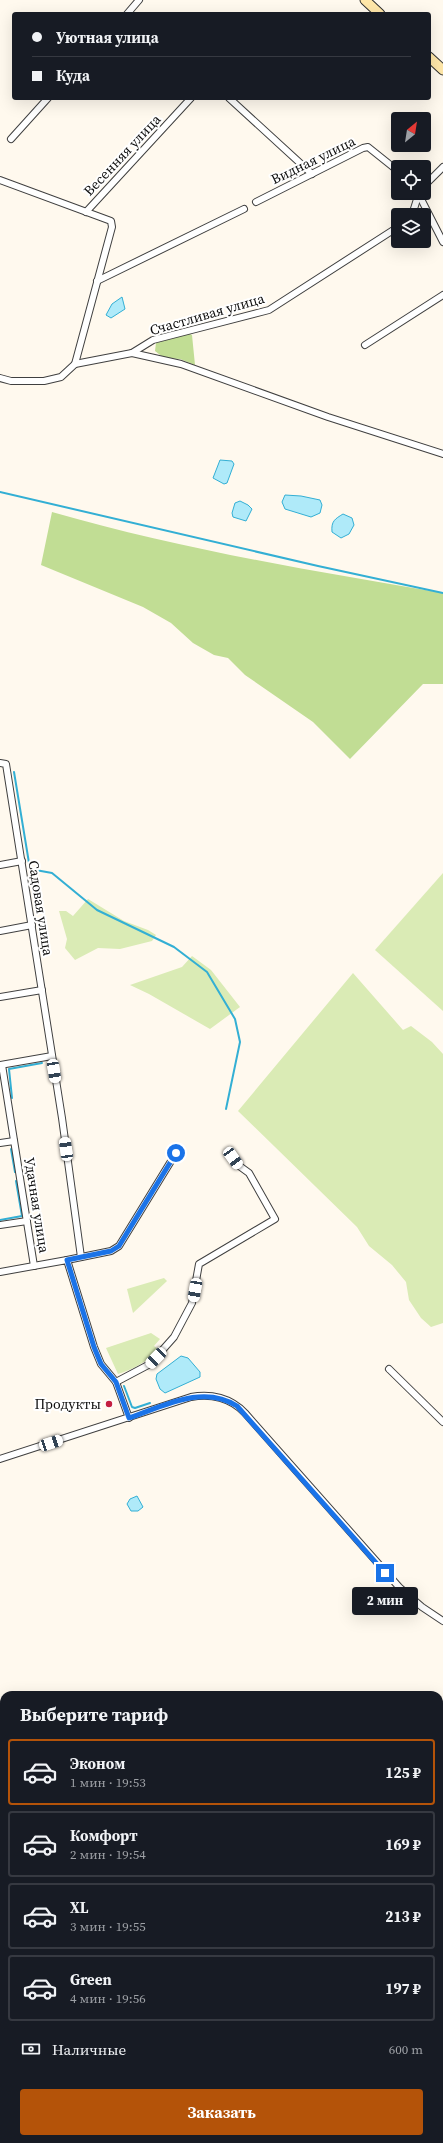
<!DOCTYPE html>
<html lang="ru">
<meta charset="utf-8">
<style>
:root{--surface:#171b24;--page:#242831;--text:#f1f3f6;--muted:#9ea1a6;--line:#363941;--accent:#b45309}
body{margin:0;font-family:"Source Serif 4",serif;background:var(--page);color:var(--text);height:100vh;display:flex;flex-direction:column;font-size:15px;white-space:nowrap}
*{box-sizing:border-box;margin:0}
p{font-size:13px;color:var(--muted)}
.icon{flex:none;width:22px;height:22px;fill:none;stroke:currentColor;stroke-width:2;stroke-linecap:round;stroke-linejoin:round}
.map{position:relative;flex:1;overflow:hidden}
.details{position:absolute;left:0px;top:1691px;width:443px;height:452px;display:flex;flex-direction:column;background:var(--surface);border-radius:12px 12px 0 0;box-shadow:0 4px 16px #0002}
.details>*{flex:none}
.guide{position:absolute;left:12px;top:12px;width:419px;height:88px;border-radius:4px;box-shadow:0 4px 16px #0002;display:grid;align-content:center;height:88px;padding:0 20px;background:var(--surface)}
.needle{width:26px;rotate:30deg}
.fabs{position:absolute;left:391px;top:112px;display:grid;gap:8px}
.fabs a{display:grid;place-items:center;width:40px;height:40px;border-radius:4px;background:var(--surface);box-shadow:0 4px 16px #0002;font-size:20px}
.end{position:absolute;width:18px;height:18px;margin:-9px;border:5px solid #1a73e8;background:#fff;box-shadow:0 0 0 2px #fff}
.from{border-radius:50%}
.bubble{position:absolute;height:28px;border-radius:4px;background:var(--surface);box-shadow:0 4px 16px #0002;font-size:13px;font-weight:700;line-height:28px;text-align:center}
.car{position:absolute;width:12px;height:24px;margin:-12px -6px;border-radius:5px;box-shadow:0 0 3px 1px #0007;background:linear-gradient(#fff 24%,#345 0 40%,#fff 0 76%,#345 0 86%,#fff 0)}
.guide b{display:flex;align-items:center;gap:14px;height:38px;font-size:15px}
.guide b+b{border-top:1px solid var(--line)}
.guide i{width:10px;height:10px;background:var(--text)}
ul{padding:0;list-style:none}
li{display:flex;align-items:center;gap:12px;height:66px;margin:0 8px 6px;padding:0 12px;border:2px solid var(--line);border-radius:4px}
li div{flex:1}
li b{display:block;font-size:15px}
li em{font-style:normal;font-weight:700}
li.active{border-color:var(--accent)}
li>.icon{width:36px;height:36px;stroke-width:1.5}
h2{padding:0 20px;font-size:18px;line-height:48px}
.pay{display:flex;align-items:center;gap:10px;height:44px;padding:0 20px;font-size:15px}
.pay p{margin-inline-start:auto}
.button{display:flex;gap:8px;margin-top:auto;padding:8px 20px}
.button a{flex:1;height:46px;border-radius:4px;background:var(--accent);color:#fff;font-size:16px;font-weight:700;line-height:46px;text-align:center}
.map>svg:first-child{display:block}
.green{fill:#daebb5}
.forest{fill:#c1dd94}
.water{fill:#afeaf9;stroke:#33afd4}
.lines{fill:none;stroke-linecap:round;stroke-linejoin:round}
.stream{stroke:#33afd4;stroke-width:2}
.street-casing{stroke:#404040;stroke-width:8}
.secondary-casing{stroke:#2f2f2f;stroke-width:11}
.street{stroke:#fff;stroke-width:6}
.secondary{stroke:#ffe7a9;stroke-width:9}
.route{stroke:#1a73e8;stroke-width:5}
.poi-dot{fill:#c41e42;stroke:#fff;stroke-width:1.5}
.labels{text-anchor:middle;stroke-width:4;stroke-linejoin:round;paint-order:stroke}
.street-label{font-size:14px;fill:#0d0d0d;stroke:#fff}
.poi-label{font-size:14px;fill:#0d0d0d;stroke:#fff;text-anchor:end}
</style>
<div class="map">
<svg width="443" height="2143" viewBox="0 0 443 2143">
<rect width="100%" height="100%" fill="#fff9ee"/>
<g class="green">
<polygon points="443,873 443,1011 375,950"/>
<polygon points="88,899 124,921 148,930 156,935 152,941 120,949 98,948 75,960 65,948 67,939 59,911 66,911 73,916"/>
<polygon points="192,956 211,970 240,1007 210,1029 149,994 130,985 182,967"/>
<polygon points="353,973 403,1030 411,1026 432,1042 443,1054 443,1323 431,1327 421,1318 409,1300 406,1282 392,1265 369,1246 357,1227 238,1111"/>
<polygon points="164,1278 167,1281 133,1313 127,1289"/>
<path d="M 151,1333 L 160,1339 L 154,1346 L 158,1349 C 149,1361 132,1370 118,1374 L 106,1348 Z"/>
</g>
<g class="forest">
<polygon points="188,333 192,335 195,365 180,359 164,358 155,351 156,343"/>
<path d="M 52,512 C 180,549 312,571 443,593 L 443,684 L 423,684 L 350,759 L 313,722 L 245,675 L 228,658 L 214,655 L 193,643 L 171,623 L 143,607 L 41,565 Z"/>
</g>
<g class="water">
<polygon points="122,297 125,309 111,318 106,315 112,304"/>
<polygon points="220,460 232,461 234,464 227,483 224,484 213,478"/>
<polygon points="285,495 301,496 320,500 322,505 320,513 311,517 285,509 282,502"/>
<polygon points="240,501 248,505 252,509 246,521 233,517 232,513 235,503"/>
<path d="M 343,514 L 352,518 L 354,525 L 349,534 L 341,538 L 332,532 C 331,521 335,519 343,514 Z"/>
<polygon points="181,1356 188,1358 200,1372 200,1377 165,1393 160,1389 156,1379 157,1374"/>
<polygon points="137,1496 143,1507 138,1511 131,1511 127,1504 130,1499"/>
</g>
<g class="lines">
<g class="stream">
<polyline points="0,492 318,566 443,593"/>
<polyline points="14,772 30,869 52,873 97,910 174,947 207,972 235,1019 240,1042 226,1109"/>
<polyline points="12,1098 9,1069 42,1063"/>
<polyline points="11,1149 15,1172"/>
<polyline points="0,1220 22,1216 16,1181"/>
<polyline points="124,1386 132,1407 135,1408 150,1403"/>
<polyline points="439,1731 443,1733"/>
<polyline points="0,1810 4,1809"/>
</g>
<defs>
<g id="street">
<polyline points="127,14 139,0"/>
<polyline points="229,98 312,174"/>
<polyline points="11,139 48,98"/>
<polyline points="0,180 111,221 112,227 75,364"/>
<polyline points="424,186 443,167"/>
<polyline points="419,195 443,242"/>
<polyline points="256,202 363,148 368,147 398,171"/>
<polyline points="86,212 191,98"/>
<polyline points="412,215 419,193"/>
<polyline points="97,281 244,209"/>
<polyline points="365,345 443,295"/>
<polyline points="132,353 181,364 328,417 443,454"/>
<polyline points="0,378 11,381 44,381 61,377 75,364 132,353 153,340 269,310 398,227"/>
<polyline points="0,763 6,764 62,1118 81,1257"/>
<polyline points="0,865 22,861"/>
<polyline points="0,931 32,925"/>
<polyline points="0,997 42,990"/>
<polyline points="0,1065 52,1056"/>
<polyline points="2,1065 34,1266"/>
<polyline points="0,1143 14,1141"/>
<polyline points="0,1225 27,1221"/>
<polyline points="67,1260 111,1251 119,1246 176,1153"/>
<polyline points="0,1272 67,1260 94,1347 101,1364 116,1382 129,1418"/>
<polyline points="389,1369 443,1422"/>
<polyline points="116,1382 150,1364 174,1337 192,1303 199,1264 275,1219 249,1173 238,1165 228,1152"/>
<path d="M 0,1459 L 191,1397 C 211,1393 231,1398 245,1413 L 399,1587 L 422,1607 L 443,1621"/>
</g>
<g id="secondary">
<polyline points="365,0 380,14"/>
<polyline points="429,57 443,70"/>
</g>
</defs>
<use href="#street" class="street-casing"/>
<use href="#secondary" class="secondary-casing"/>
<use href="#street" class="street"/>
<use href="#secondary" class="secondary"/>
</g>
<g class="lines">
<path class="route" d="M 176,1153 L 119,1246 L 111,1251 L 67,1260 L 94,1347 L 101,1364 L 116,1382 L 129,1418 C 164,1406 203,1384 237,1406 L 385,1573"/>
</g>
<circle class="poi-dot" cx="109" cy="1404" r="4"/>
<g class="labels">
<g class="street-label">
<text transform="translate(122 155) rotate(-47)" y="5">Весенняя улица</text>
<text transform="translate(313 160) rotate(-26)" y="5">Видная улица</text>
<text transform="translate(207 314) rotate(-16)" y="5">Счастливая улица</text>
<text transform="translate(41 908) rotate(81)" y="5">Садовая улица</text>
<text transform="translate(37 1205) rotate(81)" y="5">Удачная улица</text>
</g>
<g class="poi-label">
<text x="101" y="1409">Продукты</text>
</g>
</g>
</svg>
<div class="fabs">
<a><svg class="needle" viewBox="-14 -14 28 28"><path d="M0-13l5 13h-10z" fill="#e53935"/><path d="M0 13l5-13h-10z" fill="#9ea1a6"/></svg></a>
<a><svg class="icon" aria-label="locate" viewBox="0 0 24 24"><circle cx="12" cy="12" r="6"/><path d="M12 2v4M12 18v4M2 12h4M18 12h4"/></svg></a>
<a><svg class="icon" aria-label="layers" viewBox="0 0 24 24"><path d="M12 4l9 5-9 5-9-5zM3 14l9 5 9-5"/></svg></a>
</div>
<i class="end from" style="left:176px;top:1153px"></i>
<i class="end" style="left:385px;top:1573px"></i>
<div class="bubble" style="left:352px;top:1587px;width:66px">2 мин</div>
<i class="car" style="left:54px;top:1071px;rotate:171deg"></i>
<i class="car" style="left:66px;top:1149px;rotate:352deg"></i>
<i class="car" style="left:233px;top:1158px;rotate:144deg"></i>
<i class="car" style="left:195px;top:1290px;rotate:190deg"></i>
<i class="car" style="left:156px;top:1358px;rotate:224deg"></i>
<i class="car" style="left:51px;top:1443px;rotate:72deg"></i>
<div class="guide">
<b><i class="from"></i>Уютная улица</b>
<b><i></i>Куда</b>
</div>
<section class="details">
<h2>Выберите тариф</h2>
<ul>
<li class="active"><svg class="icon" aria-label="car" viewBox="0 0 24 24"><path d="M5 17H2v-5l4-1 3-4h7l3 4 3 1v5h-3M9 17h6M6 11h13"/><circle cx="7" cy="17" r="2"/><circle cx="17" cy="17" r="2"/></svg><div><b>Эконом</b><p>1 мин · 19:53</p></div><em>125 ₽</em></li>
<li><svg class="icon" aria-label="car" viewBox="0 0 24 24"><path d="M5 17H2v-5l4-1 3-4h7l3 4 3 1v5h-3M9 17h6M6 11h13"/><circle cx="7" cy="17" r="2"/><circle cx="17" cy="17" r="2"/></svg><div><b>Комфорт</b><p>2 мин · 19:54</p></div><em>169 ₽</em></li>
<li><svg class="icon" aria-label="car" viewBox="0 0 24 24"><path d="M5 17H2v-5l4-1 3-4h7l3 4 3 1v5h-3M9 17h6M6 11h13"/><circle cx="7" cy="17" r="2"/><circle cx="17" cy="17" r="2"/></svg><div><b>XL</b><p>3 мин · 19:55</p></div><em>213 ₽</em></li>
<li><svg class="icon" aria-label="car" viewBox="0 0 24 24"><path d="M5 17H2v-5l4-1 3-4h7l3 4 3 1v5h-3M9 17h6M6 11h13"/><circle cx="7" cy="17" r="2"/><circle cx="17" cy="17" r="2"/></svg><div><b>Green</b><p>4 мин · 19:56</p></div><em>197 ₽</em></li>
</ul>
<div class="pay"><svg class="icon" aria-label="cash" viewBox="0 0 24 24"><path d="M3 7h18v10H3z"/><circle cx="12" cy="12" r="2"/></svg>Наличные<p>600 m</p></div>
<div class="button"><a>Заказать</a></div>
</section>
</div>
